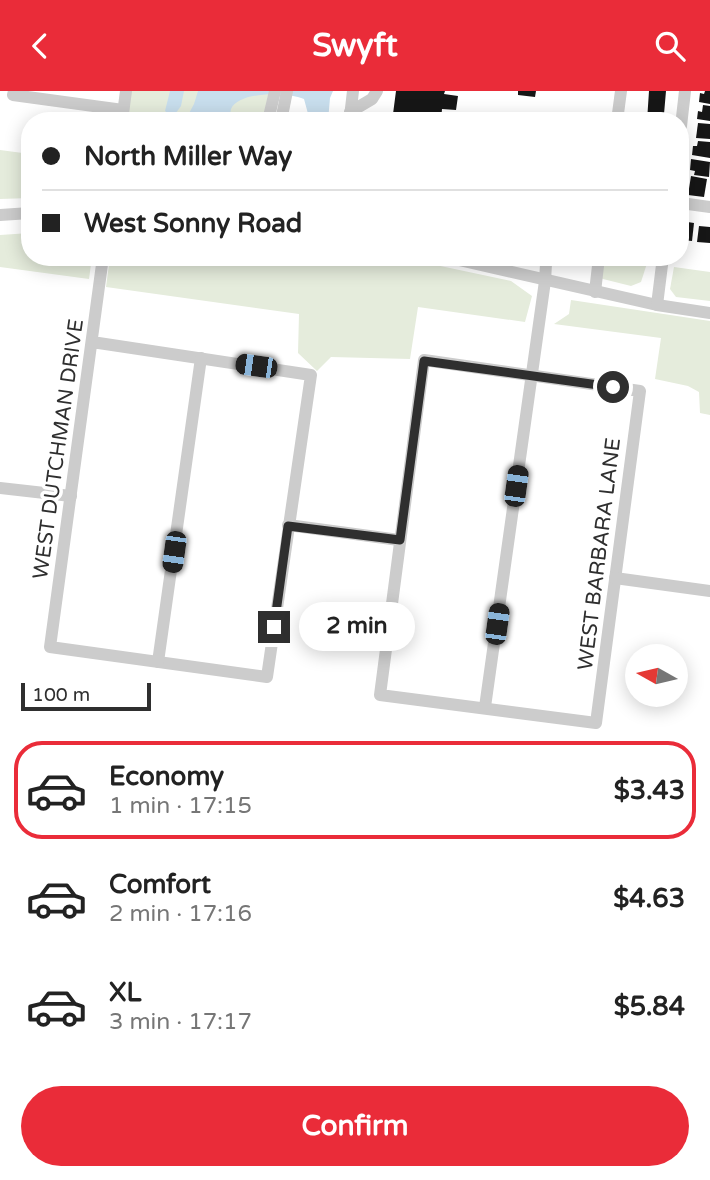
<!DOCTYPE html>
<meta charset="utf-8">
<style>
:root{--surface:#fff;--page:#f6f6f6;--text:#222;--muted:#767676;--line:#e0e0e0;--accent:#ea2c39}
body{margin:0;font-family:"Varela Round",sans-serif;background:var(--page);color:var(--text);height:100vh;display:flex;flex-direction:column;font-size:26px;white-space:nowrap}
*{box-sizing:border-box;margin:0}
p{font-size:23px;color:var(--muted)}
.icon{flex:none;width:38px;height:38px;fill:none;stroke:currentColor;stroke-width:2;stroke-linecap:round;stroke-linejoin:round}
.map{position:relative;height:638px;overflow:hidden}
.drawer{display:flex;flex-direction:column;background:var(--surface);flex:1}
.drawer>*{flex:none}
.banner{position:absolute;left:21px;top:21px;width:668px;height:154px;border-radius:28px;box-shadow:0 4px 18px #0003;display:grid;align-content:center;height:154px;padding:0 21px;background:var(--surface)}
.needle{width:46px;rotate:278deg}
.tools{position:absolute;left:625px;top:553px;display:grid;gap:14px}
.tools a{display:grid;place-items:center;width:63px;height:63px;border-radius:50%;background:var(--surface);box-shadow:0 4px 18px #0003;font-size:35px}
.scale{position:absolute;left:21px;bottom:18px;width:130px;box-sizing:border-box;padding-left:7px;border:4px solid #2f2f2f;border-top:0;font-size:19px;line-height:24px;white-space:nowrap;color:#2f2f2f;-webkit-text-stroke:5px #fff;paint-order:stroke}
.end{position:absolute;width:32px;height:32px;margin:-16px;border:9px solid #2f2f2f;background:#fff;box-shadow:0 0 0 4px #fff}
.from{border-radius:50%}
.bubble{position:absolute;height:49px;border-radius:24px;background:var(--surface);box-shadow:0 4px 18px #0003;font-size:23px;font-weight:800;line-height:49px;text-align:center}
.car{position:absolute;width:21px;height:42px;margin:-21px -10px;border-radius:9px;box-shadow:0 0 5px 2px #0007;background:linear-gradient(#222 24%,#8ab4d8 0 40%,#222 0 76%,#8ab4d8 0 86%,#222 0)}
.banner b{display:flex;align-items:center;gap:24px;height:66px;font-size:26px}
.banner b+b{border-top:2px solid var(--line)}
.banner i{width:18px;height:18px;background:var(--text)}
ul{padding:12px 0 0;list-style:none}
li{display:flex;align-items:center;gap:21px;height:98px;margin:0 14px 10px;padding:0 7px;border:4px solid transparent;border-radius:28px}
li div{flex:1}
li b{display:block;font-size:26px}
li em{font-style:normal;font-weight:800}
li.current{border-color:var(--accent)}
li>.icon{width:63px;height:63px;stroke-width:1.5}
.action{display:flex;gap:14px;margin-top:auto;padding:14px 21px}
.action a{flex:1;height:80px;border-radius:42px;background:var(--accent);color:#fff;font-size:28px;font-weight:800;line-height:80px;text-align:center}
header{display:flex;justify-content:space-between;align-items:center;height:91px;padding:0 21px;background:var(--accent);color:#fff;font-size:32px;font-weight:800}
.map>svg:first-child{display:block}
.green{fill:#e5ecdc}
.water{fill:#c8deed}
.building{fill:#161616}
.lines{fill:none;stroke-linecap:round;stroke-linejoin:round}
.minor{stroke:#ccc;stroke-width:12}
.route{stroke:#2f2f2f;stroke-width:9}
.labels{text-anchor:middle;stroke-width:7;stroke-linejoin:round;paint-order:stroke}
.street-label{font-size:21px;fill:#2f2f2f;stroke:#fff}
</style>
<header><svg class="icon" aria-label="back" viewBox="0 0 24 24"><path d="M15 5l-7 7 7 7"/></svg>Swyft<svg class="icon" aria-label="search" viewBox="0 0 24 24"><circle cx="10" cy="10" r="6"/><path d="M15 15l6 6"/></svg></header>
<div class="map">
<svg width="710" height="638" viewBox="0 0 710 638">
<rect width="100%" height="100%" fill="#fff"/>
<g class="green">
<polygon points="131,0 269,0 263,30 127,30"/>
<polygon points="0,59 30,63 30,107 0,108"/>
<polygon points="30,142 30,166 92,166 89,188 0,176 0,144"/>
<polygon points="110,166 240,166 246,172 277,170 283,166 398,166 511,190 532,205 525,231 418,216 410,268 331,266 317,280 298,262 299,223 106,196"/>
<polygon points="602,166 649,166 641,191 631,195 599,187"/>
<polygon points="674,176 710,181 710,210 676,206 670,198"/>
<polygon points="571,209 710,230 710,324 700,322 699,301 688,295 655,288 661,247 554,233 569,223"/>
</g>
<g class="water">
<polygon points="170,0 184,0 181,15 173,26 165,20"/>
<path d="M 198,0 L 333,0 L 330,7 L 328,30 L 310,30 L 304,8 C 287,1 239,0 231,18 C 230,22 230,26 230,30 L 185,30 L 194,13 Z"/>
</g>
<g class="building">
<polygon points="396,0 445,0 444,3 458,5 456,19 442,18 441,30 409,30 409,25 393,23"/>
<polygon points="518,0 536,0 535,6 518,4"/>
<polygon points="649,0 666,0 664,23 654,22 662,24 662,30 647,30"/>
<polygon points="705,0 710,0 710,13 699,11 700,2 704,3"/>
<polygon points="703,14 710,15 710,30 697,28 698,20 702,21"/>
<polygon points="698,32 710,33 710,48 696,47"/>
<polygon points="698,50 710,51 710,67 692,64 693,55 697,55"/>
<polygon points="691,68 710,71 709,86 694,84 695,80 690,79"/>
<polygon points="691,85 707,88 704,106 688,104"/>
<polygon points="681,130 694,132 692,150 681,149"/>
<polygon points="699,135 710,136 710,152 697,151"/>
</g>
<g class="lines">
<g class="minor">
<polyline points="14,0 13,4 123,19"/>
<polyline points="350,21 372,8 377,0"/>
<polyline points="350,26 353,0"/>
<polyline points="122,30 126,0"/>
<polyline points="268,30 275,0"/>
<polyline points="281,30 287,0"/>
<polyline points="617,30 621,0"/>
<polyline points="681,35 685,0"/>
<polyline points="681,112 710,116"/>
<polyline points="0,124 30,122"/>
<polyline points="251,166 268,166"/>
<polyline points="446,166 657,214 710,222"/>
<polyline points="595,201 599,166"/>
<polyline points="657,214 663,166"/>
<polyline points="92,251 311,284 267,586 50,556 103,166"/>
<polygon points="424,269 640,300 596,632 380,604"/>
<polyline points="0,397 71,405"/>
<polyline points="288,434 399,449"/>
<polyline points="615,487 710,500"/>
<polyline points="158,571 201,267"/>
<polyline points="485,616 545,190 546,173 541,166"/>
</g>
</g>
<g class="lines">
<polyline class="route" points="274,536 288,435 400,449 424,270 613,296"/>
</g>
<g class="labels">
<g class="street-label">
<text transform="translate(58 358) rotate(-82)" y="7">WEST DUTCHMAN DRIVE</text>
<text transform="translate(599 463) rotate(-83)" y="7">WEST BARBARA LANE</text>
</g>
</g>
</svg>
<div class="tools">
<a><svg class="needle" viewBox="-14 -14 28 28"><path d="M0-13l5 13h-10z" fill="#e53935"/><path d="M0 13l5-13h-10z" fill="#767676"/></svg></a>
</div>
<div class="scale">100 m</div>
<i class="end from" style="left:613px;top:296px"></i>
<i class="end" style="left:274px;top:536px"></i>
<div class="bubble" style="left:299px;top:511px;width:116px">2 min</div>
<i class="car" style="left:256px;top:275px;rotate:278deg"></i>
<i class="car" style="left:516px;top:395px;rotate:8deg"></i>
<i class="car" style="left:174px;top:461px;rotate:188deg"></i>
<i class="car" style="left:497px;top:533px;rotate:8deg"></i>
<div class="banner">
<b><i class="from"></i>North Miller Way</b>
<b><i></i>West Sonny Road</b>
</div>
</div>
<section class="drawer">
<ul>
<li class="current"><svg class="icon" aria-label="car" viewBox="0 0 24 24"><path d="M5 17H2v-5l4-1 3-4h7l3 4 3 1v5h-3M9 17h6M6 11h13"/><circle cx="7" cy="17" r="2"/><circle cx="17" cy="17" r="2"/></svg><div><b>Economy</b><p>1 min · 17:15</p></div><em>$3.43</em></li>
<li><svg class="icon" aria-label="car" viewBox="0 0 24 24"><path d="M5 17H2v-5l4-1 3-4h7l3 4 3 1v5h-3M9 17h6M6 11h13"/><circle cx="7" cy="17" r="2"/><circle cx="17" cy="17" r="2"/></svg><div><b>Comfort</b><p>2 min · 17:16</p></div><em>$4.63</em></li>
<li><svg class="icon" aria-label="car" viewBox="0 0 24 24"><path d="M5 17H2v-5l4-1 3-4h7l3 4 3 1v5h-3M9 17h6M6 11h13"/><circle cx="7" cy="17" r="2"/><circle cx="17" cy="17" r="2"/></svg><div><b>XL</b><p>3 min · 17:17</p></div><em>$5.84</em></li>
</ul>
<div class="action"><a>Confirm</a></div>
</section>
